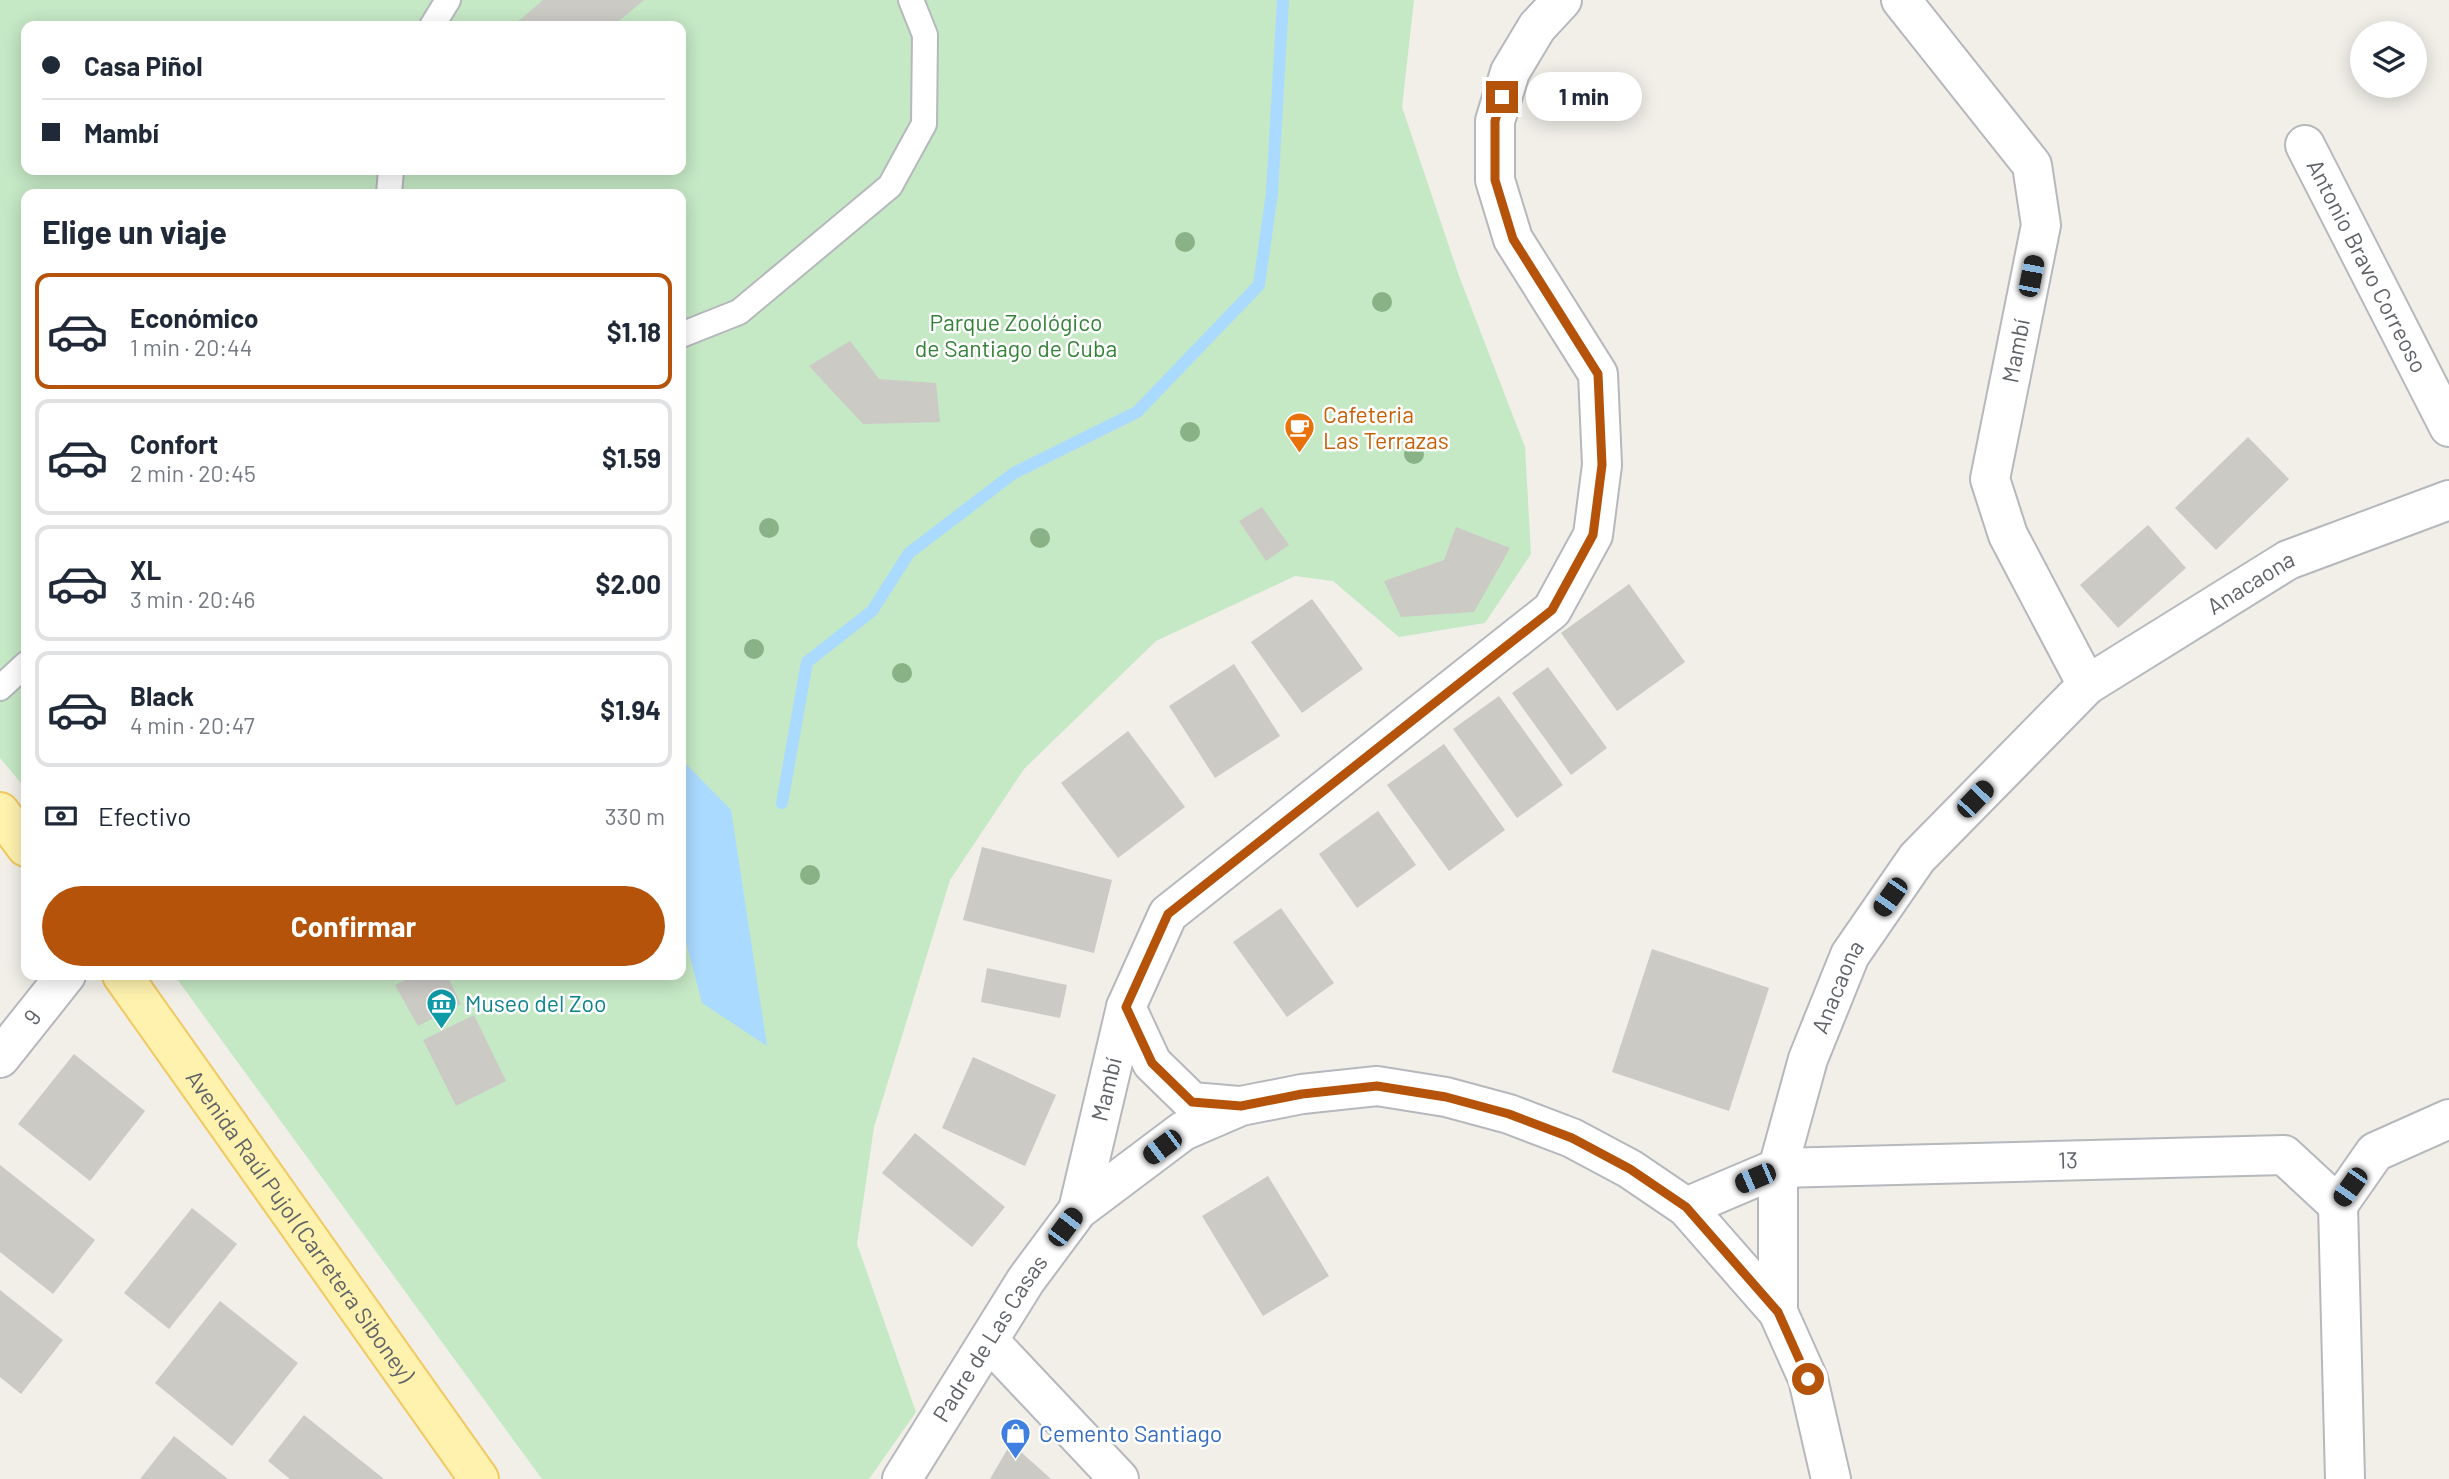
<!DOCTYPE html>
<html lang="es">
<meta charset="utf-8">
<style>
:root{--surface:#fff;--page:#f2f2f3;--text:#1f2937;--muted:#747a83;--line:#e0e1e3;--accent:#b45309}
body{margin:0;font-family:Barlow,sans-serif;background:var(--page);color:var(--text);height:100vh;display:flex;flex-direction:column;font-size:26px;white-space:nowrap}
*{box-sizing:border-box;margin:0}
p{font-size:23px;color:var(--muted)}
.icon{flex:none;width:38px;height:38px;fill:none;stroke:currentColor;stroke-width:2;stroke-linecap:round;stroke-linejoin:round}
.map{position:relative;flex:1;overflow:hidden}
.drawer{position:absolute;left:21px;top:189px;width:665px;height:791px;display:flex;flex-direction:column;background:var(--surface);border-radius:14px;box-shadow:0 4px 18px #0003}
.drawer>*{flex:none}
.top-card{position:absolute;left:21px;top:21px;width:665px;height:154px;border-radius:14px;box-shadow:0 4px 18px #0003;display:grid;align-content:center;height:154px;padding:0 21px;background:var(--surface)}
.buttons{position:absolute;left:2350px;top:21px;display:grid;gap:14px}
.buttons a{display:grid;place-items:center;width:77px;height:77px;border-radius:50%;background:var(--surface);box-shadow:0 4px 18px #0003;font-size:35px}
.end{position:absolute;width:32px;height:32px;margin:-16px;border:9px solid #b45309;background:#fff;box-shadow:0 0 0 4px #fff}
.from{border-radius:50%}
.bubble{position:absolute;height:49px;border-radius:24px;background:var(--surface);box-shadow:0 4px 18px #0003;font-size:23px;font-weight:700;line-height:49px;text-align:center}
.car{position:absolute;width:21px;height:42px;margin:-21px -10px;border-radius:9px;box-shadow:0 0 5px 2px #0007;background:linear-gradient(#222 24%,#8ab4d8 0 40%,#222 0 76%,#8ab4d8 0 86%,#222 0)}
.top-card b{display:flex;align-items:center;gap:24px;height:66px;font-size:26px}
.top-card b+b{border-top:2px solid var(--line)}
.top-card i{width:18px;height:18px;background:var(--text)}
ul{padding:0;list-style:none}
li{display:flex;align-items:center;gap:21px;height:116px;margin:0 14px 10px;padding:0 7px;border:4px solid var(--line);border-radius:14px}
li div{flex:1}
li b{display:block;font-size:26px}
li em{font-style:normal;font-weight:700}
li.selected{border-color:var(--accent)}
li>.icon{width:63px;height:63px;stroke-width:1.5}
h2{padding:0 21px;font-size:32px;line-height:84px}
.pay{display:flex;align-items:center;gap:18px;height:77px;padding:0 21px;font-size:26px}
.pay p{margin-inline-start:auto}
.button{display:flex;gap:14px;margin-top:auto;padding:14px 21px}
.button a{flex:1;height:80px;border-radius:42px;background:var(--accent);color:#fff;font-size:28px;font-weight:700;line-height:80px;text-align:center}
.map>svg:first-child{display:block}
.green{fill:#c5e8c5;fill-rule:evenodd}
.water{fill:#aadaff}
.lines{fill:none;stroke-linecap:round;stroke-linejoin:round}
.stream{stroke:#aadaff;stroke-width:12}
.building{fill:#cccac5}
.service-casing{stroke:#b5b8bc;stroke-width:28}
.minor-casing{stroke:#b5b8bc;stroke-width:42}
.primary-casing{stroke:#f2c960;stroke-width:42}
.service{stroke:#fff;stroke-width:24}
.minor{stroke:#fff;stroke-width:38}
.primary{stroke:#fff2af;stroke-width:38}
.tree{fill:#89b387}
.route{stroke:#b45309;stroke-width:9}
.labels{text-anchor:middle;stroke-width:5;stroke-linejoin:round;paint-order:stroke}
.street-label{font-size:23px;fill:#5f6368;stroke:#fff}
.park-label{font-size:23px;fill:#348238;stroke:#fff}
.food-label{font-size:23px;fill:#c56008;stroke:#fff;text-anchor:start}
.culture-label{font-size:23px;fill:#0d838f;stroke:#fff;text-anchor:start}
.shop-label{font-size:23px;fill:#366cbe;stroke:#fff;text-anchor:start}
</style>
<div class="map">
<svg width="2449" height="1479" viewBox="0 0 2449 1479">
<rect width="100%" height="100%" fill="#f1efe8"/>
<path class="green" d="M 0,0 L 1414,0 L 1402,107 L 1459,276 L 1525,447 L 1531,554 L 1485,623 L 1399,637 L 1333,581 L 1295,576 L 1156,641 L 1024,769 L 950,880 L 874,1127 L 857,1244 L 916,1412 L 869,1479 L 542,1479 L 174,975 L 681,975 L 681,194 L 26,194 L 26,789 L 0,758 ZM 26,26 L 681,26 L 681,170 L 26,170 Z"/>
<polygon class="water" points="681,749 686,764 731,810 767,1046 702,1003 681,923"/>
<g class="lines">
<polyline class="stream" points="782,803 807,662 872,611 909,553 1014,473 1137,412 1259,285 1272,193 1283,0"/>
</g>
<g class="building">
<polygon points="543,0 644,0 613,26 517,26 515,24"/>
<polygon points="850,341 879,379 936,383 940,422 863,424 809,366"/>
<polygon points="2248,437 2289,479 2216,550 2175,508"/>
<polygon points="1262,507 1289,545 1266,561 1239,521"/>
<polygon points="2148,525 2186,568 2118,628 2080,585"/>
<polygon points="1456,527 1510,548 1474,612 1401,617 1384,581 1444,560"/>
<polygon points="1629,584 1685,662 1617,711 1561,633"/>
<polygon points="1312,599 1363,669 1302,713 1251,642"/>
<polygon points="1234,664 1280,736 1215,778 1169,706"/>
<polygon points="1548,667 1607,748 1571,775 1512,693"/>
<polygon points="1499,696 1563,785 1517,818 1453,729"/>
<polygon points="1128,731 1185,807 1118,858 1061,783"/>
<polygon points="1444,744 1505,830 1449,871 1387,785"/>
<polygon points="1378,811 1416,865 1357,908 1319,854"/>
<polygon points="982,847 1112,880 1094,953 963,920"/>
<polygon points="1281,908 1334,983 1287,1017 1233,942"/>
<polygon points="1652,949 1769,988 1729,1111 1612,1072"/>
<polygon points="987,968 1067,985 1060,1018 981,1002"/>
<polygon points="415,975 447,975 461,1004 418,1026 395,985"/>
<polygon points="474,1015 506,1081 456,1106 423,1040"/>
<polygon points="74,1054 145,1111 90,1181 18,1124"/>
<polygon points="973,1057 1056,1095 1025,1166 942,1128"/>
<polygon points="915,1133 1005,1207 972,1247 882,1173"/>
<polygon points="0,1165 95,1240 53,1294 0,1252"/>
<polygon points="1268,1176 1329,1276 1263,1316 1202,1216"/>
<polygon points="192,1208 237,1244 169,1329 124,1293"/>
<polygon points="0,1290 63,1340 21,1394 0,1377"/>
<polygon points="220,1301 298,1363 232,1446 155,1383"/>
<polygon points="304,1415 384,1479 290,1479 268,1461"/>
<polygon points="174,1436 228,1479 140,1479"/>
<polygon points="1011,1443 1051,1479 990,1479"/>
</g>
<g class="lines">
<defs>
<g id="service">
<polyline points="432,26 448,0"/>
<polyline points="389,194 391,170"/>
<polyline points="681,335 739,312 890,186 924,124 925,35 911,0"/>
<polyline points="0,688 26,664"/>
</g>
<g id="minor">
<polyline points="1901,0 2032,165 2041,225 1990,479 2008,535 2087,685"/>
<path id="s1" d="M 2305,145 L 2449,427"/>
<polyline points="1126,1007 1152,1063 1192,1102 1239,1106"/>
<path id="s2" d="M 0,1058 L 66,975"/>
<polyline points="2338,1205 2345,1479"/>
<path id="s3" d="M 1686,1207 L 1778,1168 L 2284,1155 L 2338,1205 L 2375,1152 L 2449,1119"/>
<path id="s4" d="M 1078,1210 L 1126,1007 L 1168,914 L 1552,610 L 1593,535 L 1602,465 L 1598,374 L 1513,239 L 1495,180 L 1495,121 L 1510,72 L 1537,27 L 1562,0"/>
<polyline points="989,1341 1119,1479"/>
<path id="s5" d="M 902,1479 L 1026,1280 L 1078,1210 L 1183,1131 L 1241,1106 L 1302,1094 L 1377,1086 L 1446,1097 L 1509,1114 L 1572,1138 L 1630,1169 L 1686,1207 L 1778,1312"/>
<path id="s6" d="M 1831,1479 L 1808,1379 L 1778,1312 L 1778,1168 L 1808,1059 L 1850,955 L 1917,858 L 2087,685 L 2288,560 L 2449,500"/>
</g>
<g id="primary">
<polyline points="0,812 26,847"/>
<path id="s7" d="M 122,975 L 479,1479"/>
</g>
</defs>
<use href="#service" class="service-casing"/>
<use href="#minor" class="minor-casing"/>
<use href="#primary" class="primary-casing"/>
<use href="#service" class="service"/>
<use href="#minor" class="minor"/>
<use href="#primary" class="primary"/>
</g>
<g class="tree">
<circle cx="1185" cy="242" r="10"/>
<circle cx="1382" cy="302" r="10"/>
<circle cx="1190" cy="432" r="10"/>
<circle cx="1414" cy="454" r="10"/>
<circle cx="769" cy="528" r="10"/>
<circle cx="1040" cy="538" r="10"/>
<circle cx="754" cy="649" r="10"/>
<circle cx="902" cy="673" r="10"/>
<circle cx="810" cy="875" r="10"/>
</g>
<g class="lines">
<polyline class="route" points="1502,97 1495,121 1495,180 1513,239 1598,374 1602,465 1593,535 1552,610 1168,914 1126,1007 1152,1063 1192,1102 1241,1106 1302,1094 1377,1086 1446,1097 1509,1114 1572,1138 1630,1169 1686,1207 1778,1312 1808,1379"/>
</g>
<defs>
<symbol id="cafe-pin" viewBox="-11 -11 22 30"><path d="M0 17L-7.5 6A9.5 9.5 0 1 1 7.5 6Z" fill="#e8710a" stroke="#fff"/><path d="M-5.5-4.5H6V0H3Q3 3.5 0 3.5H-2.5Q-5.5 3.5-5.5 0ZM3-3.2v2h1.7v-2ZM-6 4.5H4V6H-6Z" fill="#fff"/></symbol>
<symbol id="museum-pin" viewBox="-11 -11 22 30"><path d="M0 17L-7.5 6A9.5 9.5 0 1 1 7.5 6Z" fill="#0f9aa8" stroke="#fff"/><path d="M0-6L6-3V-2H-6V-3ZM-5-1h2V3h-2ZM-1-1h2V3h-2ZM3-1h2V3H3ZM-6 4H6V6H-6Z" fill="#fff"/></symbol>
<symbol id="shop-pin" viewBox="-11 -11 22 30"><path d="M0 17L-7.5 6A9.5 9.5 0 1 1 7.5 6Z" fill="#3f7fe0" stroke="#fff"/><path d="M-5-2.5h2.3a2.7 3.5 0 0 1 5.4 0H5L5.5 6h-11ZM-1.5-2.5h3a1.5 2.3 0 0 0-3 0Z" fill="#fff"/></symbol>
</defs>
<g fill-rule="evenodd">
<use href="#cafe-pin" x="1282" y="410" width="35" height="47"/>
<use href="#museum-pin" x="424" y="986" width="35" height="47"/>
<use href="#shop-pin" x="998" y="1416" width="35" height="47"/>
</g>
<g class="labels">
<g class="street-label">
<text dy="8" stroke="none"><textPath href="#s1" startOffset="136">Antonio Bravo Correoso</textPath></text>
<text transform="translate(2016 351) rotate(-79)" y="8">Mambí</text>
<text dy="8" stroke="none"><textPath href="#s6" startOffset="1099">Anacaona</textPath></text>
<text dy="8" stroke="none"><textPath href="#s6" startOffset="511">Anacaona</textPath></text>
<text dy="8" stroke="none"><textPath href="#s2" startOffset="52">9</textPath></text>
<text dy="8" stroke="none"><textPath href="#s4" startOffset="124">Mambí</textPath></text>
<text dy="8" stroke="none"><textPath href="#s3" startOffset="390">13</textPath></text>
<text dy="8" stroke="none"><textPath href="#s7" startOffset="308">Avenida Raúl Pujol (Carretera Siboney)</textPath></text>
<text dy="8" stroke="none"><textPath href="#s5" startOffset="166">Padre de Las Casas</textPath></text>
</g>
<g class="park-label">
<text x="1016" y="331">Parque Zoológico<tspan x="1016" dy="26">de Santiago de Cuba</tspan></text>
</g>
<g class="food-label">
<text x="1323" y="423">Cafeteria<tspan x="1323" dy="26">Las Terrazas</tspan></text>
</g>
<g class="culture-label">
<text x="465" y="1012">Museo del Zoo</text>
</g>
<g class="shop-label">
<text x="1039" y="1442">Cemento Santiago</text>
</g>
</g>
</svg>
<div class="buttons">
<a><svg class="icon" aria-label="layers" viewBox="0 0 24 24"><path d="M12 4l9 5-9 5-9-5zM3 14l9 5 9-5"/></svg></a>
</div>
<i class="end from" style="left:1808px;top:1379px"></i>
<i class="end" style="left:1502px;top:97px"></i>
<div class="bubble" style="left:1526px;top:72px;width:116px">1 min</div>
<i class="car" style="left:2031px;top:276px;rotate:11deg"></i>
<i class="car" style="left:1975px;top:799px;rotate:44deg"></i>
<i class="car" style="left:1890px;top:897px;rotate:215deg"></i>
<i class="car" style="left:1162px;top:1147px;rotate:233deg"></i>
<i class="car" style="left:1755px;top:1178px;rotate:247deg"></i>
<i class="car" style="left:2350px;top:1187px;rotate:215deg"></i>
<i class="car" style="left:1065px;top:1227px;rotate:37deg"></i>
<div class="top-card">
<b><i class="from"></i>Casa Piñol</b>
<b><i></i>Mambí</b>
</div>
<section class="drawer">
<h2>Elige un viaje</h2>
<ul>
<li class="selected"><svg class="icon" aria-label="car" viewBox="0 0 24 24"><path d="M5 17H2v-5l4-1 3-4h7l3 4 3 1v5h-3M9 17h6M6 11h13"/><circle cx="7" cy="17" r="2"/><circle cx="17" cy="17" r="2"/></svg><div><b>Económico</b><p>1 min · 20:44</p></div><em>$1.18</em></li>
<li><svg class="icon" aria-label="car" viewBox="0 0 24 24"><path d="M5 17H2v-5l4-1 3-4h7l3 4 3 1v5h-3M9 17h6M6 11h13"/><circle cx="7" cy="17" r="2"/><circle cx="17" cy="17" r="2"/></svg><div><b>Confort</b><p>2 min · 20:45</p></div><em>$1.59</em></li>
<li><svg class="icon" aria-label="car" viewBox="0 0 24 24"><path d="M5 17H2v-5l4-1 3-4h7l3 4 3 1v5h-3M9 17h6M6 11h13"/><circle cx="7" cy="17" r="2"/><circle cx="17" cy="17" r="2"/></svg><div><b>XL</b><p>3 min · 20:46</p></div><em>$2.00</em></li>
<li><svg class="icon" aria-label="car" viewBox="0 0 24 24"><path d="M5 17H2v-5l4-1 3-4h7l3 4 3 1v5h-3M9 17h6M6 11h13"/><circle cx="7" cy="17" r="2"/><circle cx="17" cy="17" r="2"/></svg><div><b>Black</b><p>4 min · 20:47</p></div><em>$1.94</em></li>
</ul>
<div class="pay"><svg class="icon" aria-label="cash" viewBox="0 0 24 24"><path d="M3 7h18v10H3z"/><circle cx="12" cy="12" r="2"/></svg>Efectivo<p>330 m</p></div>
<div class="button"><a>Confirmar</a></div>
</section>
</div>
